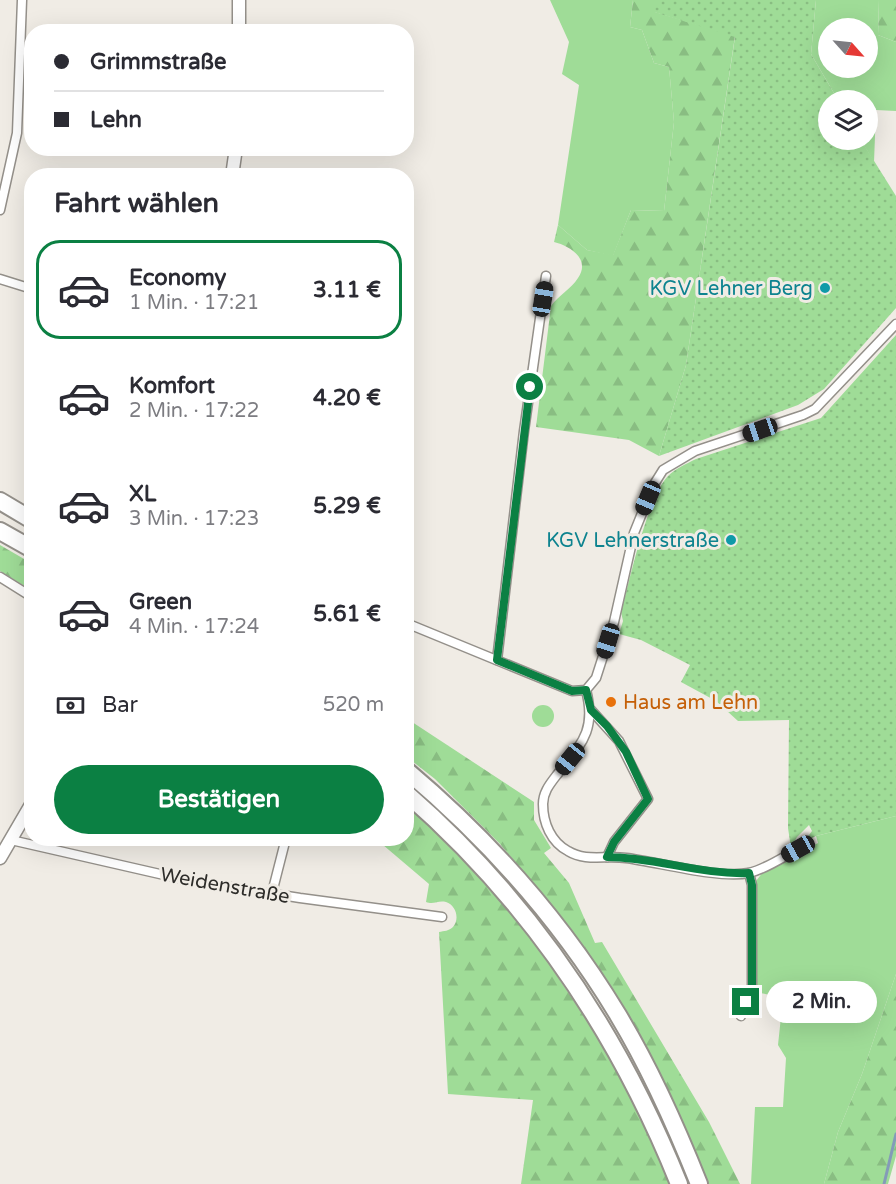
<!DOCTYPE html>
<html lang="de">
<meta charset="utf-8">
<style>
:root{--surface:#fff;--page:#f7f7f7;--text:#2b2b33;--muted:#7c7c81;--line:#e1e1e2;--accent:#0b8043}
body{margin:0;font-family:"Varela Round",sans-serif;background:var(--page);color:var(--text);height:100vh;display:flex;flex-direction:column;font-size:22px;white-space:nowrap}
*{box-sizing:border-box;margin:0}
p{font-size:20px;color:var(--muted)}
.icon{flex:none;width:33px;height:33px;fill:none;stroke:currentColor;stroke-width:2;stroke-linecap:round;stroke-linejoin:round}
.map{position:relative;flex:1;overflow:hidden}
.panel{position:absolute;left:24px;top:168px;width:390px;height:678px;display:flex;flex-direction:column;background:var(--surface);border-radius:24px;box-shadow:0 6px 24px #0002}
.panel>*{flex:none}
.top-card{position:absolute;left:24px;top:24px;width:390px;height:132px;border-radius:24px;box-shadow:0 6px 24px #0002;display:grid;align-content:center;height:132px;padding:0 30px;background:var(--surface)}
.needle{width:39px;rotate:117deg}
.buttons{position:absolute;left:818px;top:18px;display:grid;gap:12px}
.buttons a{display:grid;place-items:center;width:60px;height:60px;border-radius:50%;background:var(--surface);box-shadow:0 6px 24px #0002;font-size:30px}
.end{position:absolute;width:27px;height:27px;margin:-14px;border:8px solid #0b8043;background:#fff;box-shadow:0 0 0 3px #fff}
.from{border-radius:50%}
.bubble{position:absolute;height:42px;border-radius:21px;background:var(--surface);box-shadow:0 6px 24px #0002;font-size:20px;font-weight:800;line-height:42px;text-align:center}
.car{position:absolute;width:18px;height:36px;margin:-18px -9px;border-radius:8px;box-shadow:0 0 4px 2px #0007;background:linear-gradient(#222 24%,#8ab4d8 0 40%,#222 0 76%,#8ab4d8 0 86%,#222 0)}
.top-card b{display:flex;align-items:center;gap:21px;height:57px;font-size:22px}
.top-card b+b{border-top:2px solid var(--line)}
.top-card i{width:15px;height:15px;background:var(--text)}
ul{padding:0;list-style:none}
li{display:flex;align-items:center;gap:18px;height:99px;margin:0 12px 9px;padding:0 18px;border:3px solid transparent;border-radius:24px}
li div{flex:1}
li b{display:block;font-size:22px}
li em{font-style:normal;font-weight:800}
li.selected{border-color:var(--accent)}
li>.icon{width:54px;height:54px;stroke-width:1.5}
h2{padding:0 30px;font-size:27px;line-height:72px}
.pay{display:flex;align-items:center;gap:15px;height:66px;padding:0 30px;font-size:22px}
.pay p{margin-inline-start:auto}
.button{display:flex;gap:12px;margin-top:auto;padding:12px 30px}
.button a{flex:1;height:69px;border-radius:36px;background:var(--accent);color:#fff;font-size:24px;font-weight:800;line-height:69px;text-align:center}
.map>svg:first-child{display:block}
.grass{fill:#9fdc97;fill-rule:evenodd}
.forest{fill:url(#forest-firs)}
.park{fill:url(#park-dots)}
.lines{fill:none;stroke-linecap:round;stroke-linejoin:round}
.stream{stroke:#849bb8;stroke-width:3}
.street-casing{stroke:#94908a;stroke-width:11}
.secondary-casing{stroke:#94908a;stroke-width:15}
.highway-casing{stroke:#94908a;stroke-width:20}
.street{stroke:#fff;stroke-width:8}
.secondary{stroke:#fff;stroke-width:12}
.highway{stroke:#fff;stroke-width:16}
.route{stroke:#0b8043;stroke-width:8}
.culture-dot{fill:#0f9aa8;stroke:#f0ece5;stroke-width:2}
.food-dot{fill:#e8710a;stroke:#f0ece5;stroke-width:2}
.labels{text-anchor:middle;stroke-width:6;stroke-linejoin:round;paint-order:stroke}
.culture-label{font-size:20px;fill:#0d838f;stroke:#f0ece5;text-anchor:end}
.food-label{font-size:20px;fill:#c56008;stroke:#f0ece5;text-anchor:start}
.street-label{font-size:20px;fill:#2d2c29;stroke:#f0ece5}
</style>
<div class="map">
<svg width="896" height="1184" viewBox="0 0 896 1184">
<defs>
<pattern id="forest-firs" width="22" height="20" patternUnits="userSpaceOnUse" patternTransform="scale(1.5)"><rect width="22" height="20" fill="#9fdc97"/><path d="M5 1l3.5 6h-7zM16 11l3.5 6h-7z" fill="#89bd82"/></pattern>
<pattern id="park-dots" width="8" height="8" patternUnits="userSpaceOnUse" patternTransform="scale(1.5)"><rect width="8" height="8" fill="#9fdc97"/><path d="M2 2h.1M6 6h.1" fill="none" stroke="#89bd82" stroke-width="1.8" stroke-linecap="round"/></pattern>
</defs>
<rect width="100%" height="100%" fill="#f0ece5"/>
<g class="grass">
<polygon points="550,0 633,0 630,27 642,30 654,63 669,67 674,122 664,211 631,210 613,256 587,250 558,225 579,85 562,74 569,42"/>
<path d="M 816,0 L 879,0 L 878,35 L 896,42 L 896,111 L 876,110 L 874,162 L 861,140 L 867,140 L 867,100 L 838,100 L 811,54 ZM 828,28 L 867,28 L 867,68 L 828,68 Z"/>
<circle cx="543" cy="716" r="11"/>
<polygon points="896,816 896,974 862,1074 838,1132 824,1184 751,1184 755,1107 783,1107 786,1058 778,1045 783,998 756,992 756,881 763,872 818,843 816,836"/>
</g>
<g class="forest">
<path d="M 633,0 L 655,0 L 655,12 L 735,36 L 686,365 L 659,456 L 629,440 L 536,427 L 551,306 C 559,295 571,289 578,278 C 591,259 570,246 554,242 L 558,225 L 587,250 L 613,255 L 631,210 L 664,211 L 674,122 L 669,67 L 654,63 L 642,30 L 630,27 Z"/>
<polygon points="879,0 896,0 896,42 878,35"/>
<polygon points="0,545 31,563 31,590 0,571"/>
<polygon points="406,718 534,802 534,820 551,848 544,853 569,883 595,943 602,942 709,1122 740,1184 707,1184 639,1035 566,923 500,844 435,779 407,757"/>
<path d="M 407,803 L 447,841 L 508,909 L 543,955 L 615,1062 L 670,1184 L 521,1184 L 533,1100 L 448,1094 L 439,932 C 444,931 449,931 453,927 C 460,919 456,905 446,902 C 438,900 434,905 426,902 L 429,884 L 376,839 L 406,838 Z"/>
<polygon points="896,974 896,1156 888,1184 824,1184 838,1132 862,1074"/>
</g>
<g class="park">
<polygon points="655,0 816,0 811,54 838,100 828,100 828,140 861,140 896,196 896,308 824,389 798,405 659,456 686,365 735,37 654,12"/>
<path d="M 896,335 L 896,816 L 816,836 L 804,842 L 812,831 L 809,825 L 797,837 L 791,848 L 788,828 L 789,720 L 738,721 L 716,701 L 681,682 L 690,665 L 641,640 L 619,634 L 623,621 L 621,612 C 630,580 647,498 668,476 C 676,468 686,464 696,459 L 821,418 Z"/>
</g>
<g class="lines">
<polyline class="stream" points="884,1184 896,1134"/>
<defs>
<g id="street">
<polyline points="0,210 17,133 22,0"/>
<polyline points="0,279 32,289"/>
<polyline points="0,577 32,597"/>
<polyline points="406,623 572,691 586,690 596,678 614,622 634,533 653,486 663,470 695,451 803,415 815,409 896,324"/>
<polyline points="497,660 524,431 546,276"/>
<path d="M 586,690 C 597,732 580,745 556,776 C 549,785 543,793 543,804 C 543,823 551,842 568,851 C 586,862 605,855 626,858 C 658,862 718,879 749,873 C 766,869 783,857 798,849"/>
<polyline points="591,710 619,741 648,799 614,842 607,857"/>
<polyline points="11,840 186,880 300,898 442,917"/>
<polyline points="272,893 286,838"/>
<polyline points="741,1016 752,988 752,885 749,873"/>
</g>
<g id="secondary">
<polyline points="239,32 239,0"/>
<polyline points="232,176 236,148"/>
<polyline points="0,858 32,803"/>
</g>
<g id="highway">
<polyline points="0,501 32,520"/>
<polyline points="0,531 32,549"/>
<path d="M 406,770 C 489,840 562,922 618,1015 C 650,1068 676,1126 699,1184"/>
<path d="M 406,793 C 529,900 619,1034 679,1184"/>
</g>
</defs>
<use href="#street" class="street-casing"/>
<use href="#secondary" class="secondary-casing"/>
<use href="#highway" class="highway-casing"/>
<use href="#street" class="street"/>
<use href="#secondary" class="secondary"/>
<use href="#highway" class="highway"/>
</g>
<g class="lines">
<path class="route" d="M 530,387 L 497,660 L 572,691 L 586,690 L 591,710 L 607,726 L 626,752 L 648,799 L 614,842 L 607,857 C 655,857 701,875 749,873 L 752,885 L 752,988 L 746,1002"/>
</g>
<g class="culture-dot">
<circle cx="825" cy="288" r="6"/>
<circle cx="731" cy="540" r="6"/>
</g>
<circle class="food-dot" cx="611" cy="702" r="6"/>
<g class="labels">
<g class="culture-label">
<text x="813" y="295">KGV Lehner Berg</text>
<text x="719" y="547">KGV Lehnerstraße</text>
</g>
<g class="food-label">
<text x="623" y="709">Haus am Lehn</text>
</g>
<g class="street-label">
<text transform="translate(225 885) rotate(10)" y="7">Weidenstraße</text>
</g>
</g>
</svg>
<div class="buttons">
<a><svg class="needle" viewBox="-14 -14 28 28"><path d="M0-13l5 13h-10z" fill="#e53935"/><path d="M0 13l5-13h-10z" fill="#7c7c81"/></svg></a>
<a><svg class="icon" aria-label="layers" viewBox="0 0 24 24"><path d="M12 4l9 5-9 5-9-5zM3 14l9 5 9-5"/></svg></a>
</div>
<i class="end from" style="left:530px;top:387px"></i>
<i class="end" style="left:746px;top:1002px"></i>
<div class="bubble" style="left:766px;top:981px;width:111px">2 Min.</div>
<i class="car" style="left:543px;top:299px;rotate:9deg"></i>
<i class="car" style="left:760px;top:430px;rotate:251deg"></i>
<i class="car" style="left:648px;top:498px;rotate:203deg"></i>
<i class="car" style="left:608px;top:641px;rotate:197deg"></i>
<i class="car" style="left:570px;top:759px;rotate:219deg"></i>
<i class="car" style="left:798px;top:849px;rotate:241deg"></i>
<div class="top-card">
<b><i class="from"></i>Grimmstraße</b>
<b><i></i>Lehn</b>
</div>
<section class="panel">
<h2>Fahrt wählen</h2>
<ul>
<li class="selected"><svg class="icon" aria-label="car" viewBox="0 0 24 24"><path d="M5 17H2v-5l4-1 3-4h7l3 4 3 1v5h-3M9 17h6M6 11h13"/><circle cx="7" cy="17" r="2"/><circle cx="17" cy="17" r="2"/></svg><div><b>Economy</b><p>1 Min. · 17:21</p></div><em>3.11 €</em></li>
<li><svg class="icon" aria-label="car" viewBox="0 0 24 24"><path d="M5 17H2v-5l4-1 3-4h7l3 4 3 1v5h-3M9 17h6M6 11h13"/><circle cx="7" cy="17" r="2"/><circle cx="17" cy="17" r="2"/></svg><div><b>Komfort</b><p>2 Min. · 17:22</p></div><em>4.20 €</em></li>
<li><svg class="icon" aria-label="car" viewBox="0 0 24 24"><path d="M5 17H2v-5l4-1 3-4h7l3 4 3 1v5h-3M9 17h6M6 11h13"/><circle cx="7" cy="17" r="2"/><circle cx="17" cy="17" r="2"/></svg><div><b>XL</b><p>3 Min. · 17:23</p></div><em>5.29 €</em></li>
<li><svg class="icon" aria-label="car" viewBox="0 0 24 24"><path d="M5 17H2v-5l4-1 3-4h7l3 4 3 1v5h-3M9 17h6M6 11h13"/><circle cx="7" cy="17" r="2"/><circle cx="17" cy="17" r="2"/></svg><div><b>Green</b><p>4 Min. · 17:24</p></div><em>5.61 €</em></li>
</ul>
<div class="pay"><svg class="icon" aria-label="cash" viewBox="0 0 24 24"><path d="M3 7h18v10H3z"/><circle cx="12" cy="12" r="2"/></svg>Bar<p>520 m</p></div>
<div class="button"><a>Bestätigen</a></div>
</section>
</div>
